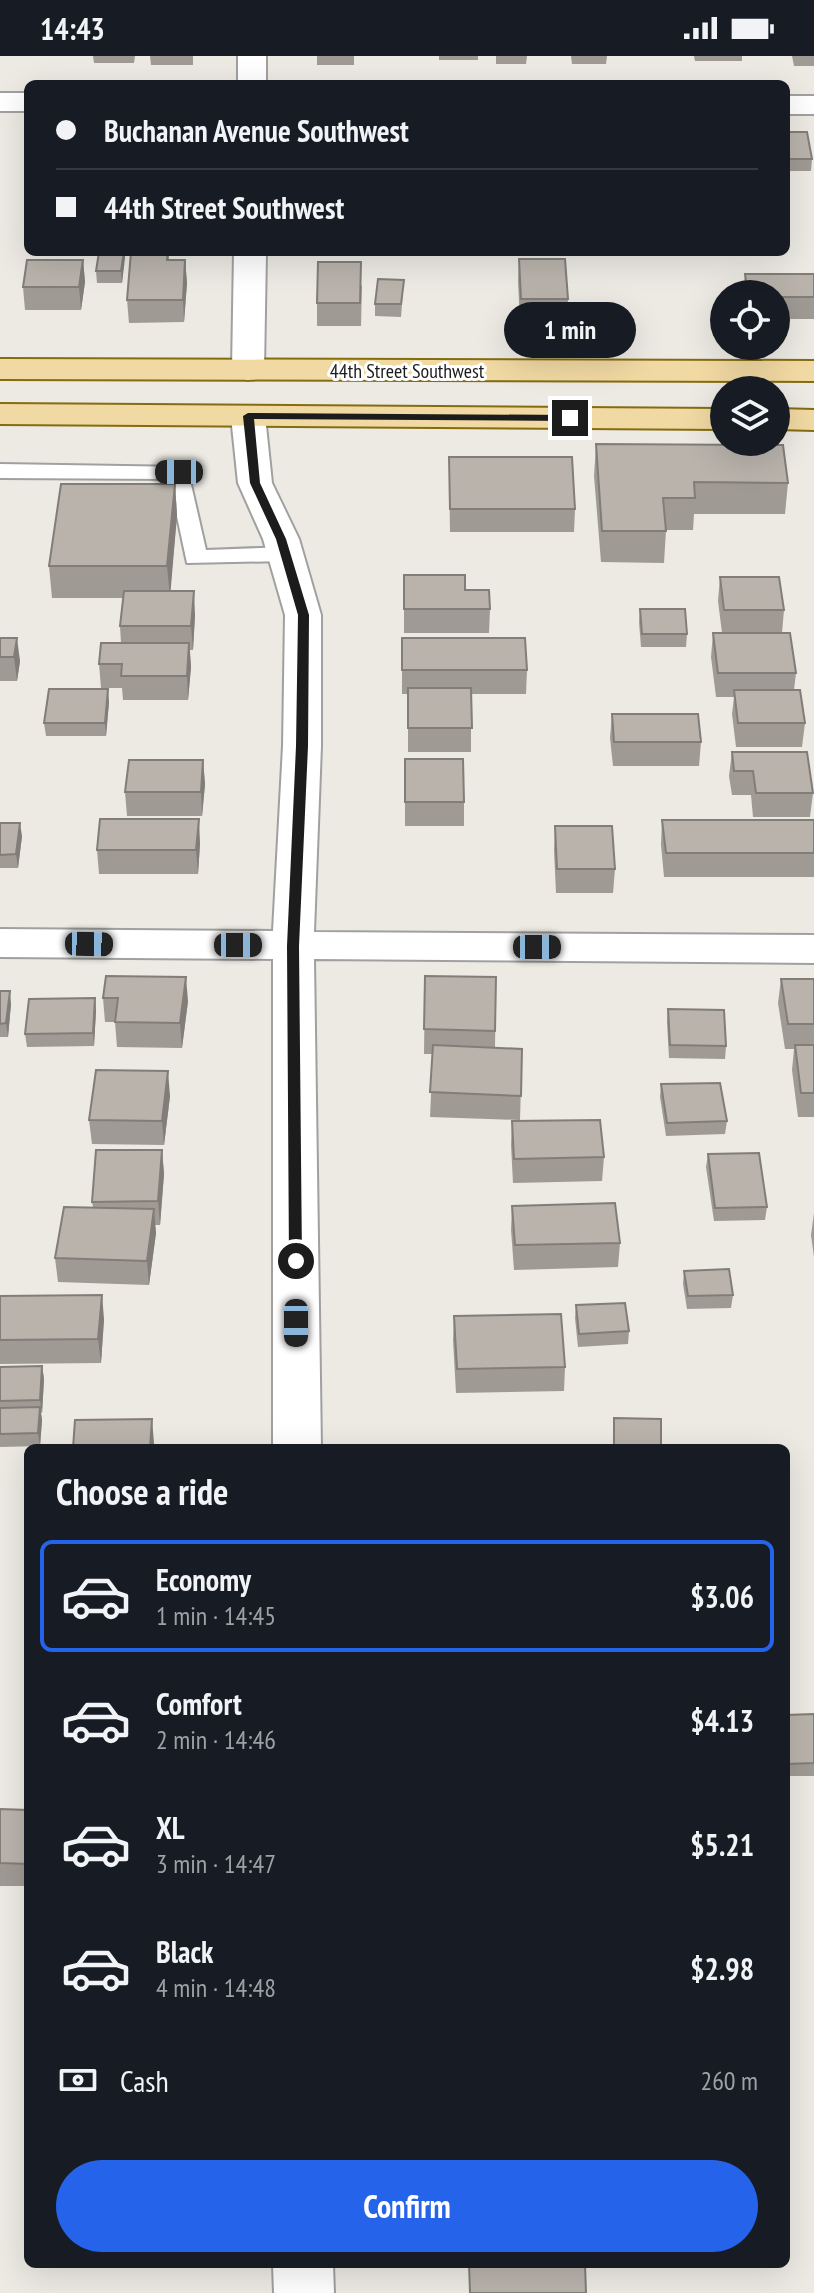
<!DOCTYPE html>
<meta charset="utf-8">
<style>
:root{--surface:#171b24;--page:#242831;--text:#f1f3f6;--muted:#9ea1a6;--line:#363941;--accent:#2563eb}
body{margin:0;font-family:"PT Sans Narrow",sans-serif;background:var(--page);color:var(--text);height:100vh;display:flex;flex-direction:column;font-size:30px;white-space:nowrap}
*{box-sizing:border-box;margin:0}
p{font-size:26px;color:var(--muted)}
.icon{flex:none;width:44px;height:44px;fill:none;stroke:currentColor;stroke-width:2;stroke-linecap:round;stroke-linejoin:round}
.map{position:relative;flex:1;overflow:hidden}
.panel{position:absolute;left:24px;top:1388px;width:766px;height:824px;display:flex;flex-direction:column;background:var(--surface);border-radius:12px;box-shadow:0 8px 32px #0002}
.panel>*{flex:none}
.banner{position:absolute;left:24px;top:24px;width:766px;height:176px;border-radius:12px;box-shadow:0 8px 32px #0002;display:grid;align-content:center;height:176px;padding:0 32px;background:var(--surface)}
.fabs{position:absolute;left:710px;top:224px;display:grid;gap:16px}
.fabs a{display:grid;place-items:center;width:80px;height:80px;border-radius:50%;background:var(--surface);box-shadow:0 8px 32px #0002;font-size:40px}
.end{position:absolute;width:36px;height:36px;margin:-18px;border:10px solid #1c1c1c;background:#fff;box-shadow:0 0 0 4px #fff}
.from{border-radius:50%}
.bubble{position:absolute;height:56px;border-radius:28px;background:var(--surface);box-shadow:0 8px 32px #0002;font-size:26px;font-weight:700;line-height:56px;text-align:center}
.car{position:absolute;width:24px;height:48px;margin:-24px -12px;border-radius:10px;box-shadow:0 0 6px 2px #0007;background:linear-gradient(#222 24%,#8ab4d8 0 40%,#222 0 76%,#8ab4d8 0 86%,#222 0)}
.banner b{display:flex;align-items:center;gap:28px;height:76px;font-size:30px}
.banner b+b{border-top:2px solid var(--line)}
.banner i{width:20px;height:20px;background:var(--text)}
ul{padding:0;list-style:none}
li{display:flex;align-items:center;gap:24px;height:112px;margin:0 16px 12px;padding:0 16px;border:4px solid transparent;border-radius:12px}
li div{flex:1}
li b{display:block;font-size:30px}
li em{font-style:normal;font-weight:700}
li.active{border-color:var(--accent)}
li>.icon{width:72px;height:72px;stroke-width:1.5}
h2{padding:0 32px;font-size:36px;line-height:96px}
.pay{display:flex;align-items:center;gap:20px;height:88px;padding:0 32px;font-size:30px}
.pay p{margin-inline-start:auto}
.action{display:flex;gap:16px;margin-top:auto;padding:16px 32px}
.action a{flex:1;height:92px;border-radius:48px;background:var(--accent);color:#fff;font-size:32px;font-weight:700;line-height:92px;text-align:center}
.status{display:flex;justify-content:space-between;align-items:center;height:56px;padding:0 40px;background:var(--surface);direction:ltr}
.status svg{height:22px;fill:currentColor}
.map>svg:first-child{display:block}
.lines{fill:none;stroke-linecap:round;stroke-linejoin:round}
.lane-casing{stroke:#a0a0a0;stroke-width:4}
.street-casing{stroke:#a0a0a0;stroke-width:4}
.primary-casing{stroke:#856c0f;stroke-width:4}
.lane{fill:#fff;fill-rule:evenodd}
.street{fill:#fff;fill-rule:evenodd}
.primary{fill:#f1d9a3;fill-rule:evenodd}
.wall{fill:#9f9a94}
.shaded-wall{fill:#827d78}
.building{fill:#b9b3ac;stroke:#827d78;stroke-width:2}
.route{fill:#1c1c1c}
.labels{text-anchor:middle;stroke-width:6;stroke-linejoin:round;paint-order:stroke}
.far-street-label{font-size:20px;fill:#1c1c1c;stroke:#fff}
</style>
<div class="status"><b>14:43</b><svg viewBox="0 0 49 12"><path d="M0 12V9h3v3zM5 12V6h3v6zM10 12V3h3v9zM15 12V0h3v12zM26 1h20v11H26zM47 4h2v5h-2z"/></svg></div>
<div class="map">
<svg width="814" height="2237" viewBox="0 0 814 2237">
<rect width="100%" height="100%" fill="#eceae3"/>
<g class="lines">
<defs>
<polygon id="lane" points="0,408 187,411 206,494 286,491 295,493 298,498 295,503 286,505 187,507 169,423 0,422"/>
<g id="street">
<rect x="238" y="0" width="28" height="28"/>
<rect x="0" y="37" width="28" height="18"/>
<rect x="786" y="40" width="28" height="18"/>
<polygon points="234,196 266,196 264,314 260,321 248,324 236,321 232,314"/>
<polygon points="248,350 260,353 265,360 272,427 299,483 321,559 321,690 314,876 814,879 814,907 314,903 321,1392 273,1392 273,903 0,901 0,873 273,875 283,690 285,559 263,483 238,427 231,360 236,353"/>
<polygon points="273,2208 333,2208 334,2237 274,2237"/>
</g>
<g id="primary">
<polygon points="0,303 814,305 814,325 0,323"/>
<polygon points="0,348 724,353 724,373 0,368"/>
<polygon points="776,353 814,354 814,374 776,373"/>
</g>
</defs>
<use href="#lane" class="lane-casing"/>
<use href="#street" class="street-casing"/>
<use href="#primary" class="primary-casing"/>
<use href="#lane" class="lane"/>
<use href="#street" class="street"/>
<use href="#primary" class="primary"/>
</g>
<g class="wall">
<polygon points="93,0 135,0 134,7 94,7"/>
<polygon points="150,0 193,0 193,9 151,9"/>
<rect x="317" y="0" width="37" height="9"/>
<rect x="439" y="0" width="39" height="4"/>
<polygon points="496,0 527,0 526,8 496,8"/>
<polygon points="571,0 607,0 606,8 572,8"/>
<polygon points="694,0 742,0 742,5 695,5"/>
<polygon points="792,0 814,0 814,10 794,10"/>
<polygon points="786,76 812,103 811,115 786,115"/>
<polygon points="99,196 125,196 122,227 97,227 96,215"/>
<polygon points="169,196 169,204 185,204 187,227 184,266 129,267 127,244"/>
<polygon points="519,203 568,243 567,266 520,266 518,225"/>
<polygon points="83,204 85,226 81,254 25,254 23,231"/>
<polygon points="745,218 814,218 814,263 776,263 776,238 743,238"/>
<polygon points="404,224 401,261 375,260 375,248"/>
<polygon points="362,229 361,270 317,270 317,247"/>
<polygon points="596,388 788,427 785,458 694,458 693,474 666,474 664,507 601,506 594,420"/>
<polygon points="449,401 575,453 574,476 450,476"/>
<polygon points="175,428 177,459 170,535 195,559 193,594 190,594 191,611 188,644 123,644 122,632 101,632 99,608 121,587 120,570 123,542 52,542 49,510"/>
<polygon points="404,519 465,534 490,553 489,577 404,577"/>
<polygon points="720,521 784,554 782,577 796,617 794,634 805,667 802,691 736,691 732,658 734,641 716,641 711,601 713,577 722,577 718,545"/>
<polygon points="640,553 687,578 686,591 641,591 639,566"/>
<polygon points="0,582 20,605 17,625 0,625"/>
<polygon points="402,582 527,614 526,638 471,638 471,696 408,696 408,638 402,638"/>
<polygon points="109,646 106,680 46,680 44,667"/>
<polygon points="612,658 701,686 699,710 613,710 610,682"/>
<polygon points="732,696 813,737 810,761 753,761 751,739 732,739 729,720"/>
<polygon points="405,703 464,746 464,770 405,770"/>
<polygon points="203,704 205,728 202,760 127,760 125,736"/>
<polygon points="662,764 814,764 814,821 664,821 661,789"/>
<polygon points="0,767 22,780 18,812 0,812"/>
<polygon points="555,770 615,813 613,837 556,837 554,794"/>
<polygon points="200,787 198,818 99,818 97,794"/>
<polygon points="425,920 496,921 495,992 522,993 520,1064 430,1061 433,998 424,998"/>
<polygon points="781,923 814,923 814,1061 798,1061 792,1014 794,993 785,993 778,947"/>
<polygon points="0,935 11,948 8,981 0,981"/>
<polygon points="95,942 96,955 94,990 27,991 25,978"/>
<polygon points="103,942 188,945 182,992 117,991 115,966 105,966"/>
<polygon points="668,953 726,990 725,1003 669,1002 667,966"/>
<polygon points="661,1028 727,1065 725,1078 666,1080 660,1041"/>
<polygon points="170,1040 164,1089 92,1088 89,1064"/>
<polygon points="512,1065 604,1101 602,1125 513,1127 511,1089"/>
<polygon points="162,1094 164,1118 160,1169 155,1169 156,1177 149,1229 58,1226 55,1202 93,1151 92,1146"/>
<polygon points="708,1098 767,1151 765,1164 714,1165 706,1111"/>
<polygon points="512,1150 620,1187 618,1211 514,1214 511,1174"/>
<polygon points="814,1157 814,1201 811,1179"/>
<polygon points="684,1215 733,1239 731,1252 687,1253 683,1228"/>
<polygon points="0,1240 104,1263 101,1307 0,1308"/>
<polygon points="576,1249 629,1275 628,1288 578,1291 575,1262"/>
<polygon points="454,1260 565,1311 564,1335 456,1337 453,1284"/>
<polygon points="42,1310 44,1323 42,1357 41,1357 42,1364 40,1390 0,1391 0,1311"/>
<polygon points="814,1658 814,1720 786,1720 786,1659"/>
<polygon points="0,1753 28,1754 28,1830 0,1830"/>
</g>
<g class="shaded-wall">
<polygon points="124,196 125,196 125,202 122,227 121,215"/>
<polygon points="83,204 85,226 81,254 79,231"/>
<polygon points="185,204 187,227 184,266 183,244"/>
<polygon points="175,428 177,459 170,542 167,510"/>
<polygon points="194,535 195,559 193,594 191,570"/>
<polygon points="17,582 20,605 17,625 14,601"/>
<polygon points="189,587 191,611 188,644 187,620"/>
<polygon points="108,633 109,646 106,680 105,667"/>
<polygon points="203,704 205,728 202,760 201,736"/>
<polygon points="199,763 200,787 198,818 196,794"/>
<polygon points="20,767 22,780 18,812 16,798"/>
<polygon points="186,921 188,945 182,992 180,967"/>
<polygon points="10,935 11,948 8,981 6,967"/>
<polygon points="95,942 96,955 94,990 93,977"/>
<polygon points="168,1015 170,1040 164,1089 162,1065"/>
<polygon points="162,1094 164,1118 160,1169 158,1145"/>
<polygon points="154,1153 156,1177 149,1229 147,1205"/>
<polygon points="102,1239 104,1263 101,1307 98,1283"/>
<polygon points="42,1310 44,1323 42,1357 40,1344"/>
<polygon points="40,1351 42,1364 40,1390 38,1377"/>
<polygon points="152,1363 154,1387 154,1392 150,1392"/>
</g>
<g class="building">
<polygon points="786,76 807,76 812,103 786,103"/>
<polygon points="99,196 124,196 121,215 96,215"/>
<polygon points="131,196 168,196 167,204 185,204 183,244 127,244"/>
<polygon points="519,203 565,203 568,243 521,243"/>
<polygon points="27,204 83,204 79,231 23,231"/>
<polygon points="318,206 361,206 360,247 317,247"/>
<polygon points="745,218 814,218 814,241 776,241 776,238 748,238"/>
<polygon points="378,223 404,224 401,248 375,248"/>
<polygon points="596,388 783,389 788,427 694,426 695,442 663,442 666,475 602,475"/>
<polygon points="449,401 572,401 575,453 450,453"/>
<polygon points="61,428 175,428 167,510 49,510"/>
<polygon points="404,519 465,519 465,534 489,534 490,553 404,553"/>
<polygon points="720,521 779,521 784,554 724,554"/>
<polygon points="124,535 194,535 191,570 120,570"/>
<polygon points="640,553 685,553 687,578 642,578"/>
<polygon points="713,577 790,577 796,617 718,617"/>
<polygon points="0,582 17,582 14,601 0,601"/>
<polygon points="402,582 525,582 527,614 402,614"/>
<polygon points="101,587 189,587 187,620 121,620 122,608 99,608"/>
<polygon points="408,632 471,632 472,672 408,672"/>
<polygon points="49,633 108,633 105,667 44,667"/>
<polygon points="734,634 800,634 805,667 738,667"/>
<polygon points="612,658 698,658 701,686 614,686"/>
<polygon points="732,696 807,696 813,737 756,737 753,715 734,715"/>
<polygon points="405,703 463,703 464,746 405,746"/>
<polygon points="129,704 203,704 201,736 125,736"/>
<polygon points="100,763 199,763 196,794 97,794"/>
<polygon points="662,764 814,764 814,797 666,797"/>
<polygon points="0,767 20,767 16,798 0,799"/>
<polygon points="555,770 612,770 615,813 557,813"/>
<polygon points="106,920 186,921 180,967 115,966 118,942 103,942"/>
<polygon points="425,920 496,921 495,975 424,973"/>
<polygon points="781,923 814,923 814,968 788,968"/>
<polygon points="0,935 10,935 6,967 0,968"/>
<polygon points="95,942 93,977 25,978 29,943"/>
<polygon points="668,953 724,954 726,990 670,989"/>
<polygon points="433,989 522,993 521,1040 430,1036"/>
<polygon points="795,989 814,989 814,1037 801,1037"/>
<polygon points="96,1014 168,1015 162,1065 89,1064"/>
<polygon points="720,1027 727,1065 667,1067 661,1028"/>
<polygon points="600,1064 604,1101 514,1103 512,1065"/>
<polygon points="96,1094 162,1094 158,1145 92,1146"/>
<polygon points="759,1097 767,1151 715,1152 708,1098"/>
<polygon points="615,1147 620,1187 515,1189 512,1150"/>
<polygon points="64,1151 154,1153 147,1205 55,1202"/>
<polygon points="729,1213 733,1239 688,1240 684,1215"/>
<polygon points="102,1239 98,1283 0,1284 0,1240"/>
<polygon points="625,1247 629,1275 579,1278 576,1249"/>
<polygon points="561,1258 565,1311 457,1313 454,1260"/>
<polygon points="42,1310 40,1344 0,1345 0,1311"/>
<polygon points="40,1351 38,1377 0,1378 0,1352"/>
<polygon points="614,1362 661,1363 661,1392 614,1392"/>
<polygon points="152,1363 150,1392 73,1392 75,1364"/>
<polygon points="814,1658 814,1707 786,1708 786,1659"/>
<polygon points="0,1753 28,1754 28,1808 0,1807"/>
<polygon points="469,2208 585,2208 586,2237 470,2237"/>
</g>
<polygon class="route" points="248,357 570,359 575,362 570,365 254,363 260,427 286,483 309,559 308,690 299,890 302,1205 296,1210 289,1205 287,890 296,690 298,559 276,483 250,427 243,360"/>
<g class="labels">
<g class="far-street-label">
<text x="407" y="322">44th Street Southwest</text>
</g>
</g>
</svg>
<div class="fabs">
<a><svg class="icon" aria-label="locate" viewBox="0 0 24 24"><circle cx="12" cy="12" r="6"/><path d="M12 2v4M12 18v4M2 12h4M18 12h4"/></svg></a>
<a><svg class="icon" aria-label="layers" viewBox="0 0 24 24"><path d="M12 4l9 5-9 5-9-5zM3 14l9 5 9-5"/></svg></a>
</div>
<i class="end from" style="left:296px;top:1205px"></i>
<i class="end" style="left:570px;top:362px"></i>
<div class="bubble" style="left:504px;top:246px;width:132px">1 min</div>
<i class="car" style="left:179px;top:416px;rotate:270deg"></i>
<i class="car" style="left:89px;top:888px;rotate:91deg"></i>
<i class="car" style="left:238px;top:889px;rotate:90deg"></i>
<i class="car" style="left:537px;top:891px;rotate:90deg"></i>
<i class="car" style="left:296px;top:1267px;rotate:180deg"></i>
<div class="banner">
<b><i class="from"></i>Buchanan Avenue Southwest</b>
<b><i></i>44th Street Southwest</b>
</div>
<section class="panel">
<h2>Choose a ride</h2>
<ul>
<li class="active"><svg class="icon" aria-label="car" viewBox="0 0 24 24"><path d="M5 17H2v-5l4-1 3-4h7l3 4 3 1v5h-3M9 17h6M6 11h13"/><circle cx="7" cy="17" r="2"/><circle cx="17" cy="17" r="2"/></svg><div><b>Economy</b><p>1 min · 14:45</p></div><em>$3.06</em></li>
<li><svg class="icon" aria-label="car" viewBox="0 0 24 24"><path d="M5 17H2v-5l4-1 3-4h7l3 4 3 1v5h-3M9 17h6M6 11h13"/><circle cx="7" cy="17" r="2"/><circle cx="17" cy="17" r="2"/></svg><div><b>Comfort</b><p>2 min · 14:46</p></div><em>$4.13</em></li>
<li><svg class="icon" aria-label="car" viewBox="0 0 24 24"><path d="M5 17H2v-5l4-1 3-4h7l3 4 3 1v5h-3M9 17h6M6 11h13"/><circle cx="7" cy="17" r="2"/><circle cx="17" cy="17" r="2"/></svg><div><b>XL</b><p>3 min · 14:47</p></div><em>$5.21</em></li>
<li><svg class="icon" aria-label="car" viewBox="0 0 24 24"><path d="M5 17H2v-5l4-1 3-4h7l3 4 3 1v5h-3M9 17h6M6 11h13"/><circle cx="7" cy="17" r="2"/><circle cx="17" cy="17" r="2"/></svg><div><b>Black</b><p>4 min · 14:48</p></div><em>$2.98</em></li>
</ul>
<div class="pay"><svg class="icon" aria-label="cash" viewBox="0 0 24 24"><path d="M3 7h18v10H3z"/><circle cx="12" cy="12" r="2"/></svg>Cash<p>260 m</p></div>
<div class="action"><a>Confirm</a></div>
</section>
</div>
